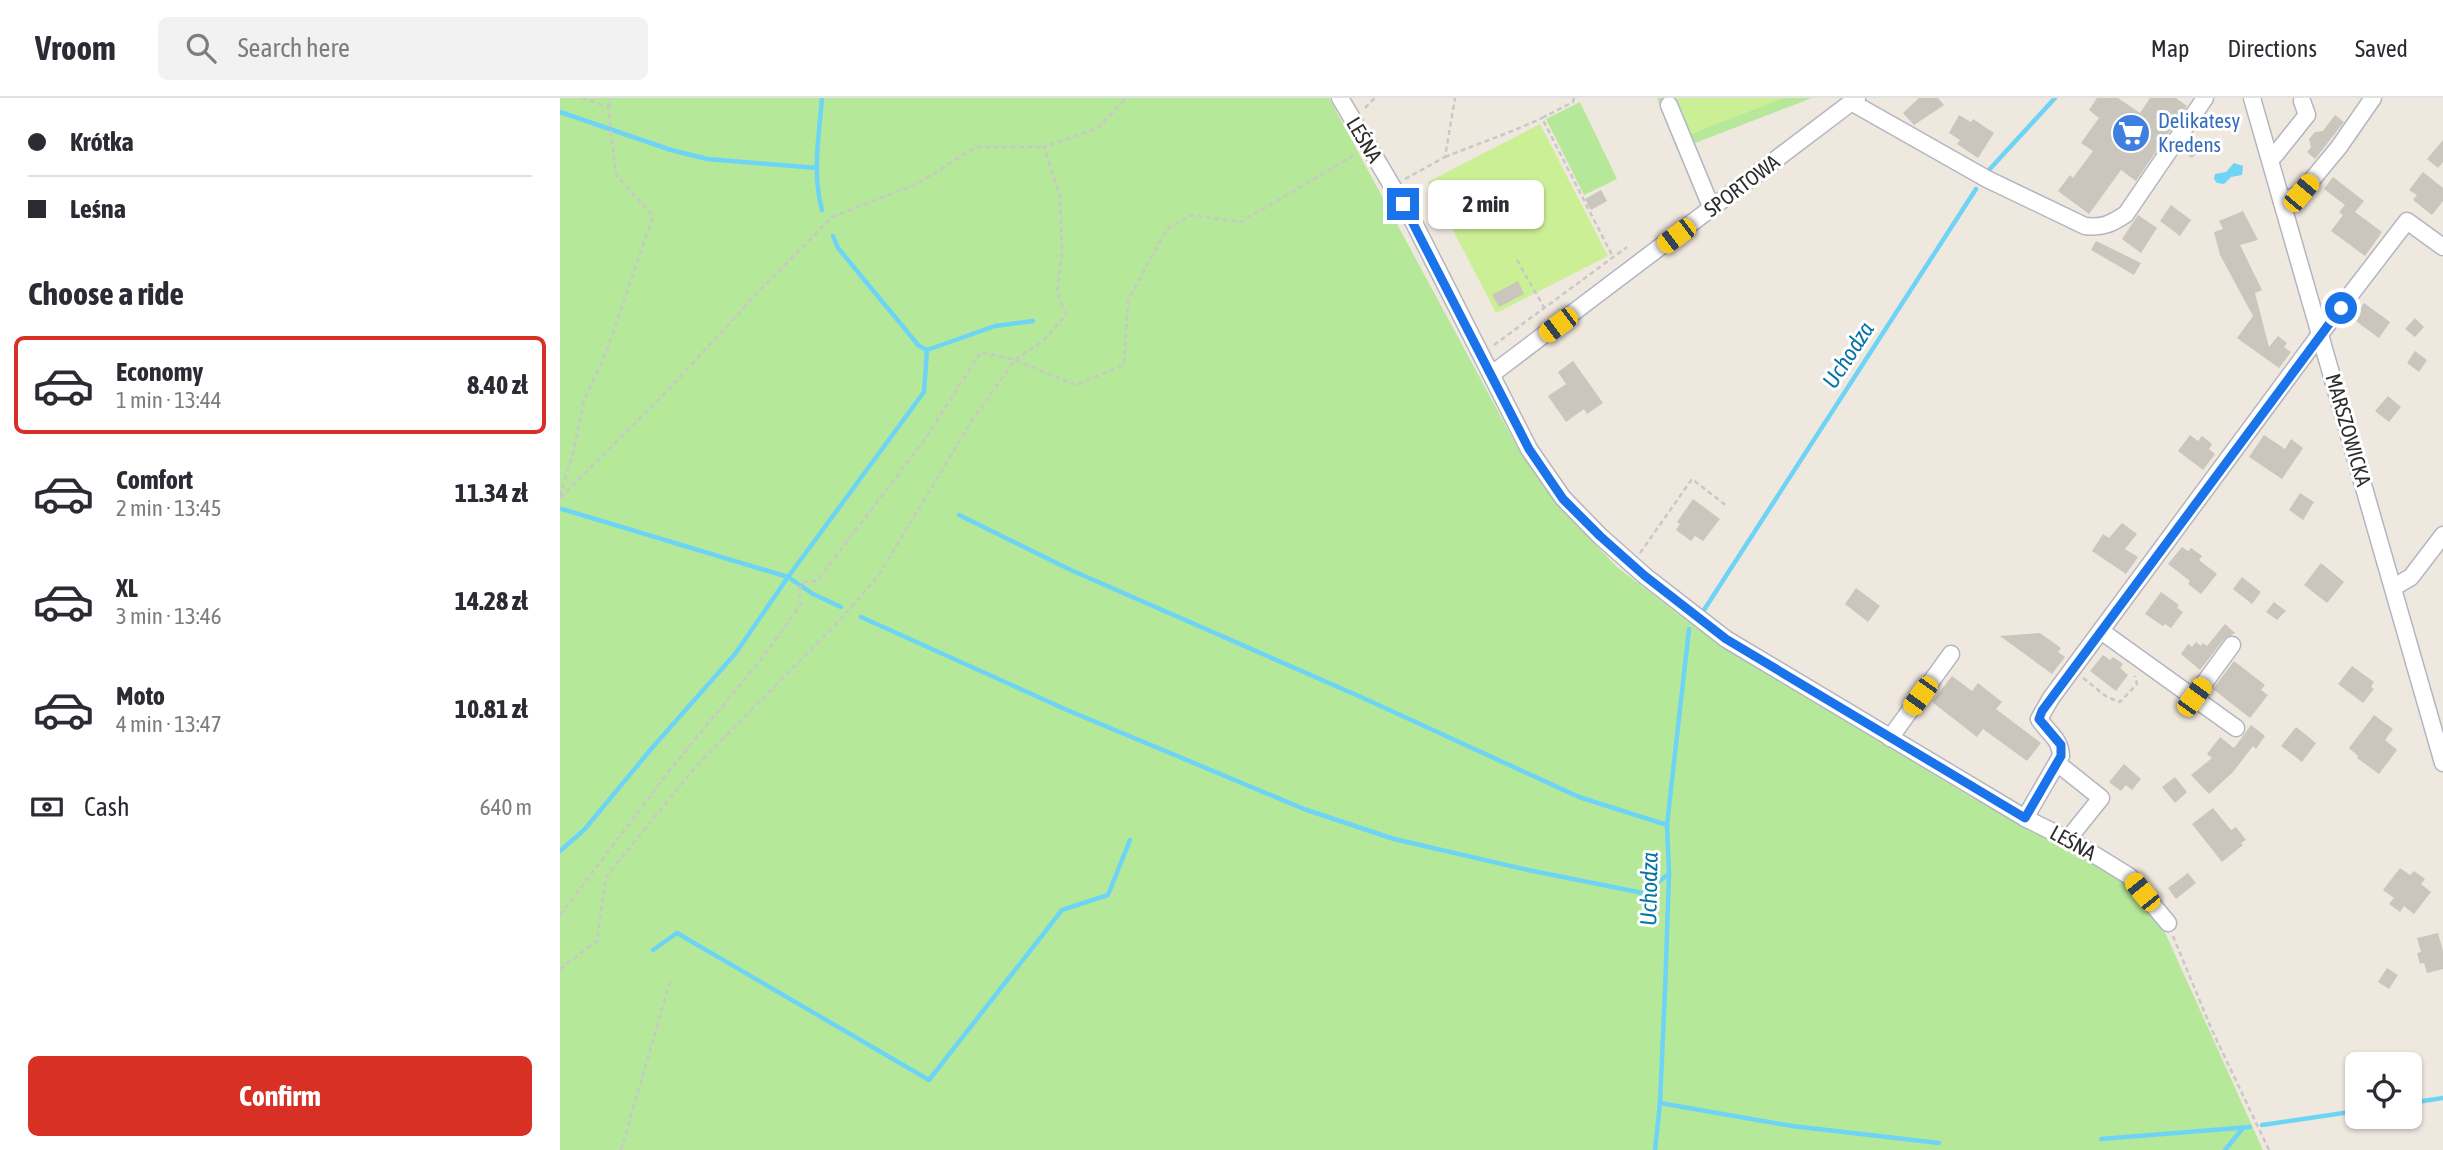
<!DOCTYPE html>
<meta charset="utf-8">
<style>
:root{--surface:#fff;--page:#f2f2f3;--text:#2b2b33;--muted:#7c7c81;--line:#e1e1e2;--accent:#d93025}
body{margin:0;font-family:"Asap Condensed",sans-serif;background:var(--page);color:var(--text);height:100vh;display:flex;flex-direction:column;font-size:26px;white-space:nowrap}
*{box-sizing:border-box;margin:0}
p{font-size:23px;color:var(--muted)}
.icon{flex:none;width:38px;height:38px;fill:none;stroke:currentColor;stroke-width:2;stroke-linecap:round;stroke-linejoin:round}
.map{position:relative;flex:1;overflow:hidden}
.panel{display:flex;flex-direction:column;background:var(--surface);width:560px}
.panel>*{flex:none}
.top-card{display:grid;align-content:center;height:154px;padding:0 28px;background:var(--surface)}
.buttons{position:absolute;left:1785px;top:954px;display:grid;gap:14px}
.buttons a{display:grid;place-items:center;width:77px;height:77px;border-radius:10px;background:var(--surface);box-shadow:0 2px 5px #0004;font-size:35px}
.end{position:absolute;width:32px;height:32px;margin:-16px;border:9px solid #1a73e8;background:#fff;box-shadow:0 0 0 4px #fff}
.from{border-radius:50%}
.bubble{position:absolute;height:49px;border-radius:10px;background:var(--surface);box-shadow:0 2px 5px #0004;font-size:23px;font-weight:700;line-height:49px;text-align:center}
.car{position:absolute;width:21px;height:42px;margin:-21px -10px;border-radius:9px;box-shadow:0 0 5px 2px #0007;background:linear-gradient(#f5c518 24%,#345 0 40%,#f5c518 0 76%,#345 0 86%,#f5c518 0)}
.top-card b{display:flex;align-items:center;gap:24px;height:66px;font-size:26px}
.top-card b+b{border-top:2px solid var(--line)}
.top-card i{width:18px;height:18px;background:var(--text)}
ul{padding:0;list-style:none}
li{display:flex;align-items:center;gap:21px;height:98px;margin:0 14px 10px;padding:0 14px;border:4px solid transparent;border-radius:10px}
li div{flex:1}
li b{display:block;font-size:26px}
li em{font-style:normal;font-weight:700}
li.selected{border-color:var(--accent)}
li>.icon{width:63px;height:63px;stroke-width:1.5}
h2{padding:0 28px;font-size:32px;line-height:84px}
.pay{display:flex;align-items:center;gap:18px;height:77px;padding:0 28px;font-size:26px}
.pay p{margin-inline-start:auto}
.primary-button{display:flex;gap:14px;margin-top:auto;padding:14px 28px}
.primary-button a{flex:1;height:80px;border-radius:10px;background:var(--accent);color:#fff;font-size:28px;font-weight:700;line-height:80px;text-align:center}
header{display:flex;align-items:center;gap:42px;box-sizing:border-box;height:98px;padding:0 35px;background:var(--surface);border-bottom:2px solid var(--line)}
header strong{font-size:33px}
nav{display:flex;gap:38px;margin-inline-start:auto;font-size:24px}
.search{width:490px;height:63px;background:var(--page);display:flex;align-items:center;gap:18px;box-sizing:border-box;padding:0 24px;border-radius:10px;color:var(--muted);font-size:26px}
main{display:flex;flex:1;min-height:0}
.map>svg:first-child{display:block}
.green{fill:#b6e89a}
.pitch{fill:#cbef95}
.water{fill:#6ed4f5}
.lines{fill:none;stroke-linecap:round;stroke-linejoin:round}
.stream{stroke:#6ed4f5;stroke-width:4.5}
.building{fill:#cbc6bd}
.minor-casing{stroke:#b3b6c1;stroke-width:19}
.path{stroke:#c8c8c8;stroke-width:2.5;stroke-dasharray:5 3.5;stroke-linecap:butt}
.minor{stroke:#fff;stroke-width:16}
.route{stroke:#1a73e8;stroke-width:9}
.labels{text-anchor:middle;stroke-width:6;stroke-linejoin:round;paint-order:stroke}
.shop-label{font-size:21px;fill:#366cbe;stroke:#fff;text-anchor:start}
.street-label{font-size:21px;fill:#2d2d2d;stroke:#fff}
.water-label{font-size:23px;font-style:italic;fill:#0774a7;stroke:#fff}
</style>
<header>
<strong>Vroom</strong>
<div class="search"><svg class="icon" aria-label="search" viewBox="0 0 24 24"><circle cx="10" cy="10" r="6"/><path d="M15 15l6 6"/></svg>Search here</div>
<nav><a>Map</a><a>Directions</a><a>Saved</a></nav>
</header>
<main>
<section class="panel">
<div class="top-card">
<b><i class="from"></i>Krótka</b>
<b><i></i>Leśna</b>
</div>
<h2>Choose a ride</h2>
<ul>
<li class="selected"><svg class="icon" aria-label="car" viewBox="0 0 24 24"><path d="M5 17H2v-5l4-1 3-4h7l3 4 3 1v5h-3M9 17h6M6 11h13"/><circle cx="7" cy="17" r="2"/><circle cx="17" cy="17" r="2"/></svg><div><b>Economy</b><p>1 min · 13:44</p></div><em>8.40 zł</em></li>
<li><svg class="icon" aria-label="car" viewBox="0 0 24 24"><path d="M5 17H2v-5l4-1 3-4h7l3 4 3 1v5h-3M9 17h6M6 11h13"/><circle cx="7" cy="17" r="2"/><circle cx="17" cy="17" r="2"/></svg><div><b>Comfort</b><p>2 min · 13:45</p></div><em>11.34 zł</em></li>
<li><svg class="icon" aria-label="car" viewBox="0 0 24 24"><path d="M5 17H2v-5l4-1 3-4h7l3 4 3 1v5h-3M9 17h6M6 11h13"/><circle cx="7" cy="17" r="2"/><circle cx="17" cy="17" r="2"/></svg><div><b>XL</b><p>3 min · 13:46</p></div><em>14.28 zł</em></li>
<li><svg class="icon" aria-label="car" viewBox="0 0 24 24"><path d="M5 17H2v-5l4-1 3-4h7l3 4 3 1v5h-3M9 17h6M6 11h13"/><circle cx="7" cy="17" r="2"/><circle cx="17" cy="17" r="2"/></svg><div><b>Moto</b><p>4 min · 13:47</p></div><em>10.81 zł</em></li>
</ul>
<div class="pay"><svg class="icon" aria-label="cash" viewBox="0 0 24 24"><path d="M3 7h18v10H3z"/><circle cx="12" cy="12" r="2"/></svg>Cash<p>640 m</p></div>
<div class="primary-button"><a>Confirm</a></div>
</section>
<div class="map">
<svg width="1883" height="1052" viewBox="0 0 1883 1052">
<rect width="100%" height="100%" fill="#efe8df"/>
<g class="green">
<polygon points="0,0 769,0 960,354 1003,412 1057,469 1139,532 1409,698 1561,779 1604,832 1703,1052 0,1052"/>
<polygon points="1097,0 1252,0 1117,52"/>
<polygon points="1020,4 1057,81 1024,97 986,21"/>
</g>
<g class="pitch">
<polygon points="1115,0 1224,0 1129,37"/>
<polygon points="980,26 1048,158 936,215 868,84"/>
</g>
<polygon class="water" points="1674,65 1683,68 1682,77 1671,79 1664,86 1657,85 1654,81 1655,76 1666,74"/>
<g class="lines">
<g class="stream">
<path d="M 262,0 C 259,37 252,76 262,112"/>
<polyline points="0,14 111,52 147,61 257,70"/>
<polyline points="1428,73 1495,0"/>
<polyline points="273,138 278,150 359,248 367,252 435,228 473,223"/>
<polyline points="2,411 228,479 364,294 367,252"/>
<polyline points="399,417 513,473 801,599 1019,699 1107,727"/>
<polyline points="1144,512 1416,91"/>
<polyline points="301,519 507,612 744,711 834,741 968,772 1083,795 1109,776"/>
<polyline points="0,753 24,732 92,650 175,556 228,479 253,496 281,509"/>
<polyline points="93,852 117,835 369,982 502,812 548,797 570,742"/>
<polyline points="1100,1005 1232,1028 1379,1045"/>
<polyline points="1850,1005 1883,1000"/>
<polyline points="1702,1027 1797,1013"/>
<polyline points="1541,1041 1690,1029"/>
<polyline points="1095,1052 1100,1005 1105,893 1109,776 1107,727 1129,531"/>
<polyline points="1665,1052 1683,1030"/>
</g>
</g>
<g class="building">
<polygon points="1359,0 1378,0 1384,7 1354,27 1343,15"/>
<polygon points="1537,0 1558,0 1580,15 1590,0 1616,0 1627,8 1576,83 1561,72 1529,116 1498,93 1510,77 1513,80 1533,53 1521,45 1539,20 1529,12"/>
<polygon points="1399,17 1411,24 1413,21 1434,35 1418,60 1397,46 1400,42 1389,35"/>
<polygon points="1775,17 1784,24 1755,61 1747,54 1751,49 1749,41 1755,34 1763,33"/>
<polygon points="1629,42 1640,50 1632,60 1622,53"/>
<polygon points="1883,42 1883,64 1878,70 1867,61"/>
<polygon points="1863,74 1883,90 1883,103 1872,117 1853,102 1857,97 1849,92"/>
<polygon points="1773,79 1804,103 1795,114 1822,134 1805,158 1771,133 1783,117 1779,114 1785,107 1764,91"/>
<polygon points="1041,92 1047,103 1031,112 1025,101"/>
<polygon points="1611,107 1631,122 1620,138 1600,123"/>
<polygon points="1683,113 1698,142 1680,147 1702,192 1695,195 1709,249 1718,238 1727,245 1724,249 1731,254 1719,270 1677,240 1693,218 1660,157 1654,134 1663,131 1659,123"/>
<polygon points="1578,117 1597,130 1581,155 1562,141"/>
<polygon points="1536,143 1581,165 1574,177 1531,152"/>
<polygon points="958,183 964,196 939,209 932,197"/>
<polygon points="1804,205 1830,224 1819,240 1793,221"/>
<polygon points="1855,220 1864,229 1855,239 1845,231"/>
<polygon points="1855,253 1867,262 1859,274 1847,265"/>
<polygon points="1013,263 1043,305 1027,316 1024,311 1006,324 988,298 1006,286 998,274"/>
<polygon points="1828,298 1841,309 1829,324 1815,313"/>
<polygon points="1630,337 1638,343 1642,338 1652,346 1649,351 1655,356 1643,372 1618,353"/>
<polygon points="1704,337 1725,351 1731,341 1743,350 1722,381 1689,359"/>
<polygon points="1740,395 1754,404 1743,422 1729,412"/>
<polygon points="1133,401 1160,421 1143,443 1135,438 1131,443 1116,432 1120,426 1117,424"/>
<polygon points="1562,425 1577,436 1565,451 1578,459 1566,476 1532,453 1543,436 1549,440"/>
<polygon points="1622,449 1628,453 1631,450 1642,458 1639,462 1657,476 1641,496 1628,486 1630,483 1608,466"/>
<polygon points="1761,465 1784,484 1767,505 1744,487"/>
<polygon points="1682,479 1701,494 1692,506 1673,491"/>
<polygon points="1296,490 1320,508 1308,524 1285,506"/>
<polygon points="1601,494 1619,507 1617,510 1623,514 1611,530 1605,526 1603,528 1585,516"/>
<polygon points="1714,504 1726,513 1717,522 1706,514"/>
<polygon points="1665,526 1675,535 1664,541 1640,572 1621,556 1628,546 1632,549 1636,544 1641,548 1643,545 1647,548"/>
<polygon points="1480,535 1501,550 1498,554 1505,559 1492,576 1440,538"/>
<polygon points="1543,557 1550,562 1553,559 1563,566 1560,570 1568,577 1556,593 1530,573"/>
<polygon points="1674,563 1705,587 1701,592 1708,597 1690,620 1653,591"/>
<polygon points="1792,568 1814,584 1811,589 1814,591 1803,605 1778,586"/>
<polygon points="1392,578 1412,593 1418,585 1442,604 1436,611 1481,645 1467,663 1423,631 1417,639 1372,604"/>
<polygon points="1814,617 1833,631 1825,642 1837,652 1819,676 1797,660 1798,658 1789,650"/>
<polygon points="1691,627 1705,638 1696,651 1693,648 1673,674 1649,696 1631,677 1652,660 1647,656 1660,639 1674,650"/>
<polygon points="1736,629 1756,645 1742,664 1721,648"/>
<polygon points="1564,666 1581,681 1572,692 1566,687 1561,693 1549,684"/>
<polygon points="1615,679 1627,694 1615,705 1602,689"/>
<polygon points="1653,710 1671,732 1676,729 1686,742 1681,745 1683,747 1662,764 1632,726"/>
<polygon points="1840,770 1850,777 1854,773 1865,781 1861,786 1871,794 1854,816 1844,808 1840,814 1829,806 1834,800 1823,792"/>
<polygon points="1628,775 1636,785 1616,801 1608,790"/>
<polygon points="1878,835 1883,853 1883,871 1867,875 1864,865 1860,866 1857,855 1861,854 1857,840"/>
<polygon points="1827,870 1838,877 1829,891 1818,884"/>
</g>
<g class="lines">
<defs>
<g id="minor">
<polyline points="780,0 854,125 969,351 1003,400 1040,438 1085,478 1166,541 1465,720 1517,746 1569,778 1608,825"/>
<polyline points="1692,0 1883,665"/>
<path d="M 1291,4 L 1427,81 L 1525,128 C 1543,130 1551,126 1566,116 L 1645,0"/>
<polyline points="1109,7 1152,111"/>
<polyline points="1710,59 1715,57 1747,17 1742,3"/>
<polyline points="1722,104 1741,95 1779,49 1813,0"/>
<polyline points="932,276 1297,0"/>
<polyline points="1834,489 1851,479 1883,437"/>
<polyline points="1541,533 1676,630"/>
<polyline points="1634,599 1672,547"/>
<polyline points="1330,640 1391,556"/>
<polyline points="1497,665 1541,700 1508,741"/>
<path d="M 1465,720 L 1501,658 C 1500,640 1489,636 1479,621 L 1491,600 L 1764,231 L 1847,123 L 1883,149"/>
</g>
</defs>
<use href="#minor" class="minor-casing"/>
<g class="path">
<polyline points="1014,0 1013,4 982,20 1053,159"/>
<polyline points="48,9 51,0"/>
<polyline points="805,10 815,0"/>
<path d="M 885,59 C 917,46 950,35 982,20"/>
<polyline points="845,81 885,59 895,0"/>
<polyline points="957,162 985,211"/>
<polyline points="934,247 1067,149"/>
<polyline points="0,398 14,351 24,302 46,255 93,118 56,77 48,9 22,0"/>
<polyline points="0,400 109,291 203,189 272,119 357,86 416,49 484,49"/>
<polyline points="1080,455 1132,381 1168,409"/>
<polyline points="1523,580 1547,599 1560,604 1577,586 1575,578"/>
<polyline points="0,817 110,672 202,560 241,506 239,490 244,484 257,483 365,341 421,254 455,262 516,287 564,267 568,202 607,131 631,117 681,124 796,56"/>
<polyline points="1613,838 1651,930 1709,1052"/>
<polyline points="0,871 37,843 46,779 136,668 280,522 318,478 413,321 455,262 484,242 506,217 497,194 502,154 500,99 484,49 538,30 566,0"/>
<polyline points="61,1052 110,884"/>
</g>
<use href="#minor" class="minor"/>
</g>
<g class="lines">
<polyline class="route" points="843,106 969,351 1003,401 1040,438 1085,478 1166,541 1465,720 1501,658 1501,647 1479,621 1482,613 1781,210"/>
</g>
<defs>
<symbol id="supermarket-disc" viewBox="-11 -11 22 22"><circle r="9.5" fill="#3f7fe0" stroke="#fff"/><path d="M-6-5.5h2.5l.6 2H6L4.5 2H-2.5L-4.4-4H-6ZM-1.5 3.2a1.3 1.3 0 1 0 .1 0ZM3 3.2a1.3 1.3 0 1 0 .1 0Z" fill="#fff"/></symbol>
</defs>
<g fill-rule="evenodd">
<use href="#supermarket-disc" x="1549" y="13" width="44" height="44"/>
</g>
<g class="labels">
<g class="shop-label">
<text x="1598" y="30">Delikatesy<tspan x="1598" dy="24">Kredens</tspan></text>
</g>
<g class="street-label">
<text transform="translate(804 42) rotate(59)" y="7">LEŚNA</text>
<text transform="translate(1182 88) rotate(-37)" y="7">SPORTOWA</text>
<text transform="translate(1788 332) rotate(74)" y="7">MARSZOWICKA</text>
<text transform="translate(1513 745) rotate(29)" y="7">LEŚNA</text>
</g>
<g class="water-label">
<text transform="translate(1288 257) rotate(-57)" y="8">Uchodza</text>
<text transform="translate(1089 791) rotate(-89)" y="8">Uchodza</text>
</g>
</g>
</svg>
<div class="buttons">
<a><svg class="icon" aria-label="locate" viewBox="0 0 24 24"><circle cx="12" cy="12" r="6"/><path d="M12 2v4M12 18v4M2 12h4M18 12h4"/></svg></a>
</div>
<i class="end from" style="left:1781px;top:210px"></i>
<i class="end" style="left:843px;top:106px"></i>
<div class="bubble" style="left:868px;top:82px;width:116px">2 min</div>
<i class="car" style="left:1741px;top:95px;rotate:40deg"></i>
<i class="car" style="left:1116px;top:138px;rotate:233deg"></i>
<i class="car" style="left:998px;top:227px;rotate:233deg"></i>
<i class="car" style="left:1360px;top:598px;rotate:216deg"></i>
<i class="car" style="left:1634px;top:599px;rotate:36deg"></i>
<i class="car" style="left:1582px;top:794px;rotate:321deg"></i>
</div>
</main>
